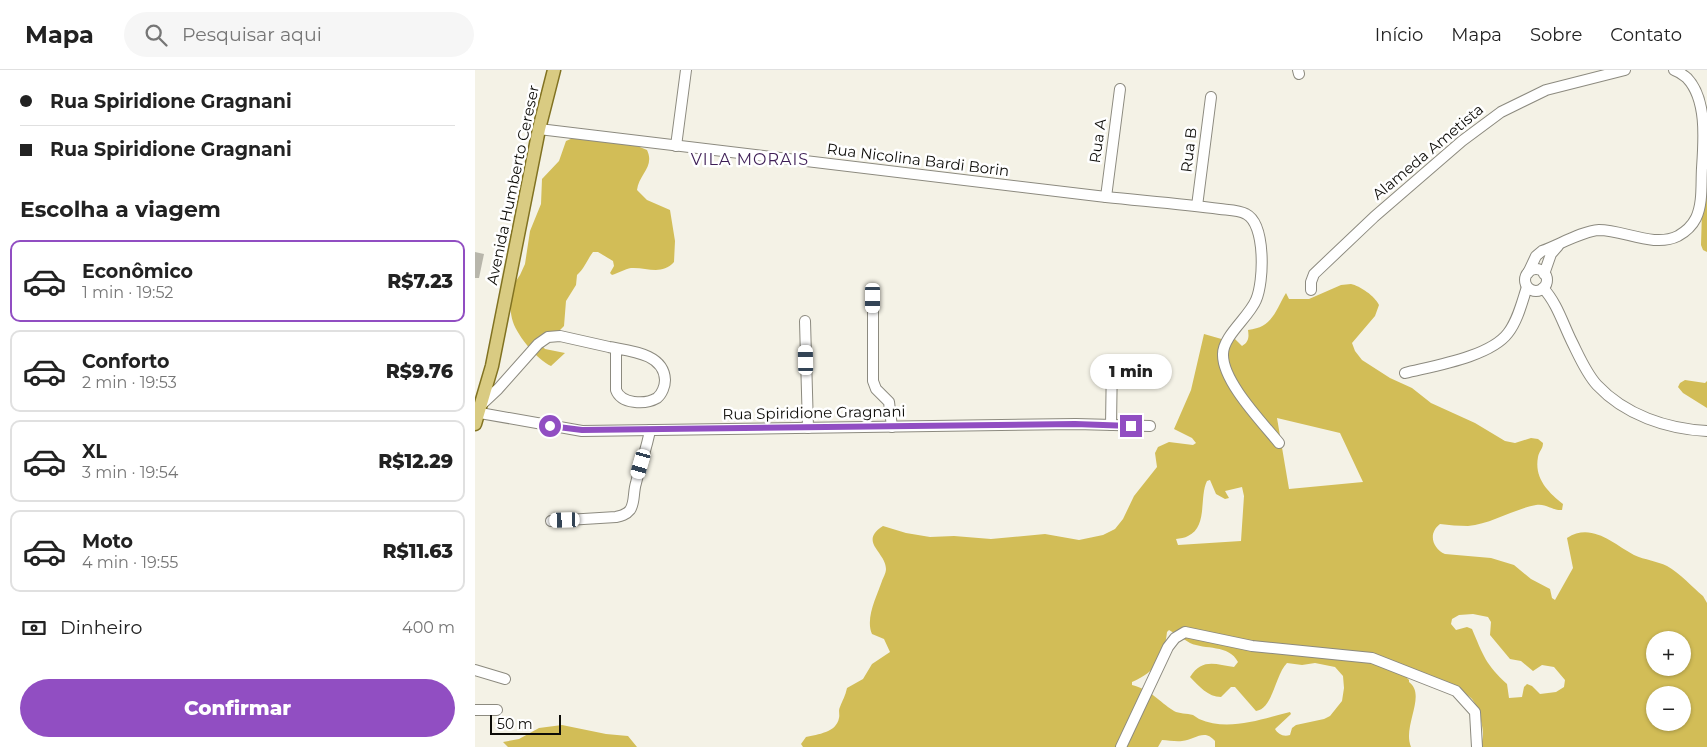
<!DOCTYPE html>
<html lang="pt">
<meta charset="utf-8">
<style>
:root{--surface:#fff;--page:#f6f6f6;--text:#222;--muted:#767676;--line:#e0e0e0;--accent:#914ec2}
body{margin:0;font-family:Montserrat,sans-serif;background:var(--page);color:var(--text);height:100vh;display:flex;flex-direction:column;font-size:19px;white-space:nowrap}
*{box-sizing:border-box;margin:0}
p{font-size:16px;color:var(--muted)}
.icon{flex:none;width:28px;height:28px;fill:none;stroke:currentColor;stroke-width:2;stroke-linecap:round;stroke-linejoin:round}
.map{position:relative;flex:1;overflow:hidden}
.panel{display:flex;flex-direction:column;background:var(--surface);width:475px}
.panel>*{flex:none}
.guide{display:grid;align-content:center;height:110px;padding:0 20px;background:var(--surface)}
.buttons{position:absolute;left:1171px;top:561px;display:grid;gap:10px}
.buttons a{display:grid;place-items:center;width:45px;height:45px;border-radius:50%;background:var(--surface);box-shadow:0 1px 4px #0004;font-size:25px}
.scale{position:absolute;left:15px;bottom:12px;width:71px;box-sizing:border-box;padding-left:5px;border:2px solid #0d0c08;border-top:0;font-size:14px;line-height:18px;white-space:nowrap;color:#0d0c08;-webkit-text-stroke:4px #fff;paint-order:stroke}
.end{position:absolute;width:22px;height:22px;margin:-11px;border:6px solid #914ec2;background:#fff;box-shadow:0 0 0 2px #fff}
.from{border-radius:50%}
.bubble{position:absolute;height:35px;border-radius:18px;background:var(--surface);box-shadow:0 1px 4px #0004;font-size:16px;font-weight:800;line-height:35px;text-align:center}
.car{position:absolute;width:15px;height:30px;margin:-15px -8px;border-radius:6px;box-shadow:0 0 4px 1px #0007;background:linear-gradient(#fff 24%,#345 0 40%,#fff 0 76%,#345 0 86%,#fff 0)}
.guide b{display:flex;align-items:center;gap:18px;height:48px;font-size:19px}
.guide b+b{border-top:1px solid var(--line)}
.guide i{width:12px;height:12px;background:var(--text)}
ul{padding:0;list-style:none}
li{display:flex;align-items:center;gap:15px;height:82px;margin:0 10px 8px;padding:0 10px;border:2px solid var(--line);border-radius:10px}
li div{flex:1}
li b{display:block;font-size:19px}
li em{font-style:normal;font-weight:800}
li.selected{border-color:var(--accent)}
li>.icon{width:45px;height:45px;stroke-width:1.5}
h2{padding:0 20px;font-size:22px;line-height:60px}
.pay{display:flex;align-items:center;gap:12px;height:55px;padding:0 20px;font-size:19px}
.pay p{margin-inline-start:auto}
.button{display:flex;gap:10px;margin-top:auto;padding:10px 20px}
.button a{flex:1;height:58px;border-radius:30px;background:var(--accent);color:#fff;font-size:20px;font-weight:800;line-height:58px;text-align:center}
header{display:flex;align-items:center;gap:30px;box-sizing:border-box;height:70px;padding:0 25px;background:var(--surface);border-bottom:1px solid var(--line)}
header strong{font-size:24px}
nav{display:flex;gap:28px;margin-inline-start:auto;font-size:18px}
.search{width:350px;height:45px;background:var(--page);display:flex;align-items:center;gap:12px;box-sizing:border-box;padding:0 18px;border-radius:28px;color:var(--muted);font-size:19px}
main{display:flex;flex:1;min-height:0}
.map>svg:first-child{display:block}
.forest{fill:#d2bd57;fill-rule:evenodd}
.building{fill:#b8b6ab}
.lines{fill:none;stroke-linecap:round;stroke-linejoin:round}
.minor-casing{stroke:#8c8a7f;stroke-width:12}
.major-casing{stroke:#817221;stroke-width:15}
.minor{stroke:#fff;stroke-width:10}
.major{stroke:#d9cb82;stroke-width:12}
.route{stroke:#914ec2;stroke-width:6}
.labels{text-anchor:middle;stroke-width:5;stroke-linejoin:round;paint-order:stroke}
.street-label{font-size:15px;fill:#0d0c08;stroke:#fff}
.neighbourhood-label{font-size:16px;letter-spacing:1px;fill:#3e1e56;stroke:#fff}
</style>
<header>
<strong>Mapa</strong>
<div class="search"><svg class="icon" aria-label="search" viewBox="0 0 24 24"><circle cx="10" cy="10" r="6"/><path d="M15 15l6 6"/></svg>Pesquisar aqui</div>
<nav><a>Início</a><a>Mapa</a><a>Sobre</a><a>Contato</a></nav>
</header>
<main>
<section class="panel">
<div class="guide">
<b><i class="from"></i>Rua Spiridione Gragnani</b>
<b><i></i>Rua Spiridione Gragnani</b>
</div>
<h2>Escolha a viagem</h2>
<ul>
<li class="selected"><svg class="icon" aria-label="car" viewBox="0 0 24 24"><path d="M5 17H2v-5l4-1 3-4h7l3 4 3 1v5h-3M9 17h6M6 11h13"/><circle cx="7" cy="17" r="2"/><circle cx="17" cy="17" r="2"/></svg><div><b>Econômico</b><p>1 min · 19:52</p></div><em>R$7.23</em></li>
<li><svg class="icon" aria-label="car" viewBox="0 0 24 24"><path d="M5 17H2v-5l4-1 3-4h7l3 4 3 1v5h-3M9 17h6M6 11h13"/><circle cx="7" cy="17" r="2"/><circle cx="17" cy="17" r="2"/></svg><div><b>Conforto</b><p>2 min · 19:53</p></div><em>R$9.76</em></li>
<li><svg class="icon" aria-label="car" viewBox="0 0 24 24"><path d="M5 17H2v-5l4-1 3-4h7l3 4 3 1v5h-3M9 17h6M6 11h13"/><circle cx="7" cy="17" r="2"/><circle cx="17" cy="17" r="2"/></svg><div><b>XL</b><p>3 min · 19:54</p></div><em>R$12.29</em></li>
<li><svg class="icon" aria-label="car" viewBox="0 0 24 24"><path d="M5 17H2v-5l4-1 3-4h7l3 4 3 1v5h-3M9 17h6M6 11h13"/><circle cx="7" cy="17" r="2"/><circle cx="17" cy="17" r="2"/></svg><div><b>Moto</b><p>4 min · 19:55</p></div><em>R$11.63</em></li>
</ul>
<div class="pay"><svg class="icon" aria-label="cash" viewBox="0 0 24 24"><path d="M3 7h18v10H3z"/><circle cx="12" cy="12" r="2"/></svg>Dinheiro<p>400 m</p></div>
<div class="button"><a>Confirmar</a></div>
</section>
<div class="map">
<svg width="1232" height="677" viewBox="0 0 1232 677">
<rect width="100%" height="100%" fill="#f4f2e6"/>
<g class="forest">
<path d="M 98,68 C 124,68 148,69 172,80 C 180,97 164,104 162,120 L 172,130 L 195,140 L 200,171 L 199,192 C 186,206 172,197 156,198 C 150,199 143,203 137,205 L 135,203 L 139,196 L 138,191 L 123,182 L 118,182 C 112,190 109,199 102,205 L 101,215 L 91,231 L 89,256 L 82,263 L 66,275 L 70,279 L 90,283 L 76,296 C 63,290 43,267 38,252 C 35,243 35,231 34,221 L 45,205 L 50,194 L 55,161 L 66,134 L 67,109 L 84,91 L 91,71 Z"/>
<polygon points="1232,105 1232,182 1228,180 1226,175 1227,141"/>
<path d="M 876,214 C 885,216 900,226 904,235 L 900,246 L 877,273 L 880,281 L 887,290 L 915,308 L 937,318 L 956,333 L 1000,353 L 1030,371 L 1040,373 L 1056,368 L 1063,369 L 1068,373 C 1068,379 1064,381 1063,387 C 1059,408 1073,422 1088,434 L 1087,440 C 1078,441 1071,433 1061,435 C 1039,439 1016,454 993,456 C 984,456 974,455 965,454 C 953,463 957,478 970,484 L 1016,488 L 1039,495 L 1056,509 L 1075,519 L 1077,528 L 1080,530 L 1098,498 L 1092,468 C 1117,452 1138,474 1159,485 C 1170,490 1182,491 1192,496 C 1205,503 1217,517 1228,526 L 1232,533 L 1232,677 L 1004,677 C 1010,669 1008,660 1006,651 C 1004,644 1002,635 997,629 C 986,616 949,609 932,604 L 932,608 L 934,610 L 934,612 C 952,625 927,656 936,677 L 740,677 L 740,671 C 729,658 720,670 707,671 C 701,672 693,670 687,670 L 683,677 L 328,677 L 326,674 L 331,667 C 343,664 361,663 364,648 C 365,644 363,641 365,637 C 368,629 370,627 372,618 L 388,609 L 397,594 L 415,582 L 409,569 L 397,564 C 390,548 402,526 407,511 C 408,508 411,503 411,499 C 411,482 383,472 408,456 L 431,463 L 455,467 L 479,466 L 516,469 L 570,464 L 604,470 L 628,465 L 640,459 L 648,449 L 659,426 L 682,397 L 680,383 L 683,377 L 694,372 L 718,375 L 721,373 L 717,368 L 699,359 L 716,320 L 729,264 L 750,270 L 760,269 L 767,276 C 774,272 774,267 773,260 C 798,257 800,241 811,223 L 814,229 L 834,229 L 866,215 ZM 802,348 L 865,363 L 888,412 L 814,419 ZM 735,410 L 741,424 L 750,429 L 754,428 L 750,421 L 767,417 L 769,426 L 766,471 L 703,475 L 701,469 C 705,468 710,468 713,466 C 733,457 724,427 732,411 ZM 998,544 L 1013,547 L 1016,552 L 1015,565 L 1035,589 L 1046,591 L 1058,601 L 1067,595 L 1079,597 L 1090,610 L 1089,617 L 1081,622 L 1065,624 L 1057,616 L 1052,614 L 1049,617 L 1047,627 L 1034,628 L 1032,614 C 1011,595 1008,585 997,559 L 992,557 L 981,560 L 976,554 L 977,549 L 984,545 ZM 694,560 C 701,564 708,569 715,573 C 730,580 754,574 763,592 L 759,597 C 740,594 727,588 715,607 C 724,616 733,627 746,627 L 756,617 L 760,617 L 781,641 C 798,639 800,605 812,593 L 827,595 L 840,593 L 860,597 L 868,606 L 869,618 L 867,631 L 855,646 L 849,649 L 821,655 L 817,658 L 815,665 C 808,667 803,664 800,659 L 816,644 L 815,642 C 787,649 753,662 724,649 C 722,648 720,646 718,645 C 712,643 704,644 699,641 C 683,631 677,620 657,615 L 657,612 C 682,601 689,588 692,562 ZM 1180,570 L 1208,570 L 1208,598 L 1180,598 ZM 1180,625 L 1208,625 L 1208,652 L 1180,652 Z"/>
<polygon points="1210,310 1230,313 1232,311 1232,338 1208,323 1203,317 1205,313"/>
<polygon points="87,655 131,664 153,666 162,677 33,677 28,672 44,669 64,658"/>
</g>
<polygon class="building" points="0,182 9,184 4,208 0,208"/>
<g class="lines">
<defs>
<g id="minor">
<polyline points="823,0 824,4"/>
<path d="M 64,59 L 631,127 C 669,131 707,134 745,139 C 752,140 764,140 771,144 C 791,154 789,212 781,230 C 774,247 748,266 748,284 C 747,311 787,352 804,373"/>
<polyline points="201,76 211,0"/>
<polyline points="631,127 645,19"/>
<polyline points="722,136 736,27"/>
<circle cx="1061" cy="210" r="11"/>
<path d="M 1053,203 L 1061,186 L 1067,181 C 1084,175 1107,161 1124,160 C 1149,160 1179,178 1203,166 C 1212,161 1217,156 1221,148 C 1228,133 1226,114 1227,98 C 1229,69 1232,29 1212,8 C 1208,5 1205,2 1199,0"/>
<polyline points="1069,204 1076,184 1083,176"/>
<path d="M 1068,218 C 1082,233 1088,254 1097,272 C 1104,286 1111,303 1122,315 C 1150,345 1192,359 1232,361"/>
<polyline points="836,220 836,212 839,204 899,147 987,71 1026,42 1071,20 1150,0"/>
<polyline points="398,228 398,311 401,319 414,332 417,357"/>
<polyline points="330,251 333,358"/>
<path d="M 930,303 C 958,296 1015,287 1033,263 C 1043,250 1047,232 1052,217"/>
<path d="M 7,334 L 23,319 L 63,274 L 73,267 L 85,266 L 134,277 C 154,281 189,283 190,310 C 190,316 187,324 182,328 C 170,335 146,334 141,320 L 141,279"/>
<polyline points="5,343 107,361 601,354 675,356"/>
<polyline points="636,355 637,290"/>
<path d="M 76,451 L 141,447 C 146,446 151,445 155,440 C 160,433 158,422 161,413 C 165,395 172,378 175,360"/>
<polyline points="0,600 30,609"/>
<polyline points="0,640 22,640"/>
<polyline points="646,677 693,577 700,568 710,562 777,576 897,588 981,621 1000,642 1002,677"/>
</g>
<polyline id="major" points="0,354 17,296 64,59 79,0"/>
</defs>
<use href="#minor" class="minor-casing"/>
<use href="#major" class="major-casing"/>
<use href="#minor" class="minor"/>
<use href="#major" class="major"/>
</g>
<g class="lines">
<polyline class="route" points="75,356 107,360 600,354 656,356"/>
</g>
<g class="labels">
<g class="street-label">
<text transform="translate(623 71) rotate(-82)" y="5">Rua A</text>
<text transform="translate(714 80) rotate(-83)" y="5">Rua B</text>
<text transform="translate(953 82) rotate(-40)" y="5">Alameda Ametista</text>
<text transform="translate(443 90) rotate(7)" y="5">Rua Nicolina Bardi Borin</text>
<text transform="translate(38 115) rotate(-78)" y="5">Avenida Humberto Cereser</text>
<text transform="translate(339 343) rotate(-1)" y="5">Rua Spiridione Gragnani</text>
</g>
<g class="neighbourhood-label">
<text x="275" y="95">VILA MORAIS</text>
</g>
</g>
</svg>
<div class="buttons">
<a>+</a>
<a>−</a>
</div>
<div class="scale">50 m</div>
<i class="end from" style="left:75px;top:356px"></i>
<i class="end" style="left:656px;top:356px"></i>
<div class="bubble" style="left:615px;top:284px;width:82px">1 min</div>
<i class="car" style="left:398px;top:228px;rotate:180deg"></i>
<i class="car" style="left:331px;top:290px;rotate:359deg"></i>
<i class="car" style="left:166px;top:394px;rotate:196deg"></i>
<i class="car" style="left:90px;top:450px;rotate:268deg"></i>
</div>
</main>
